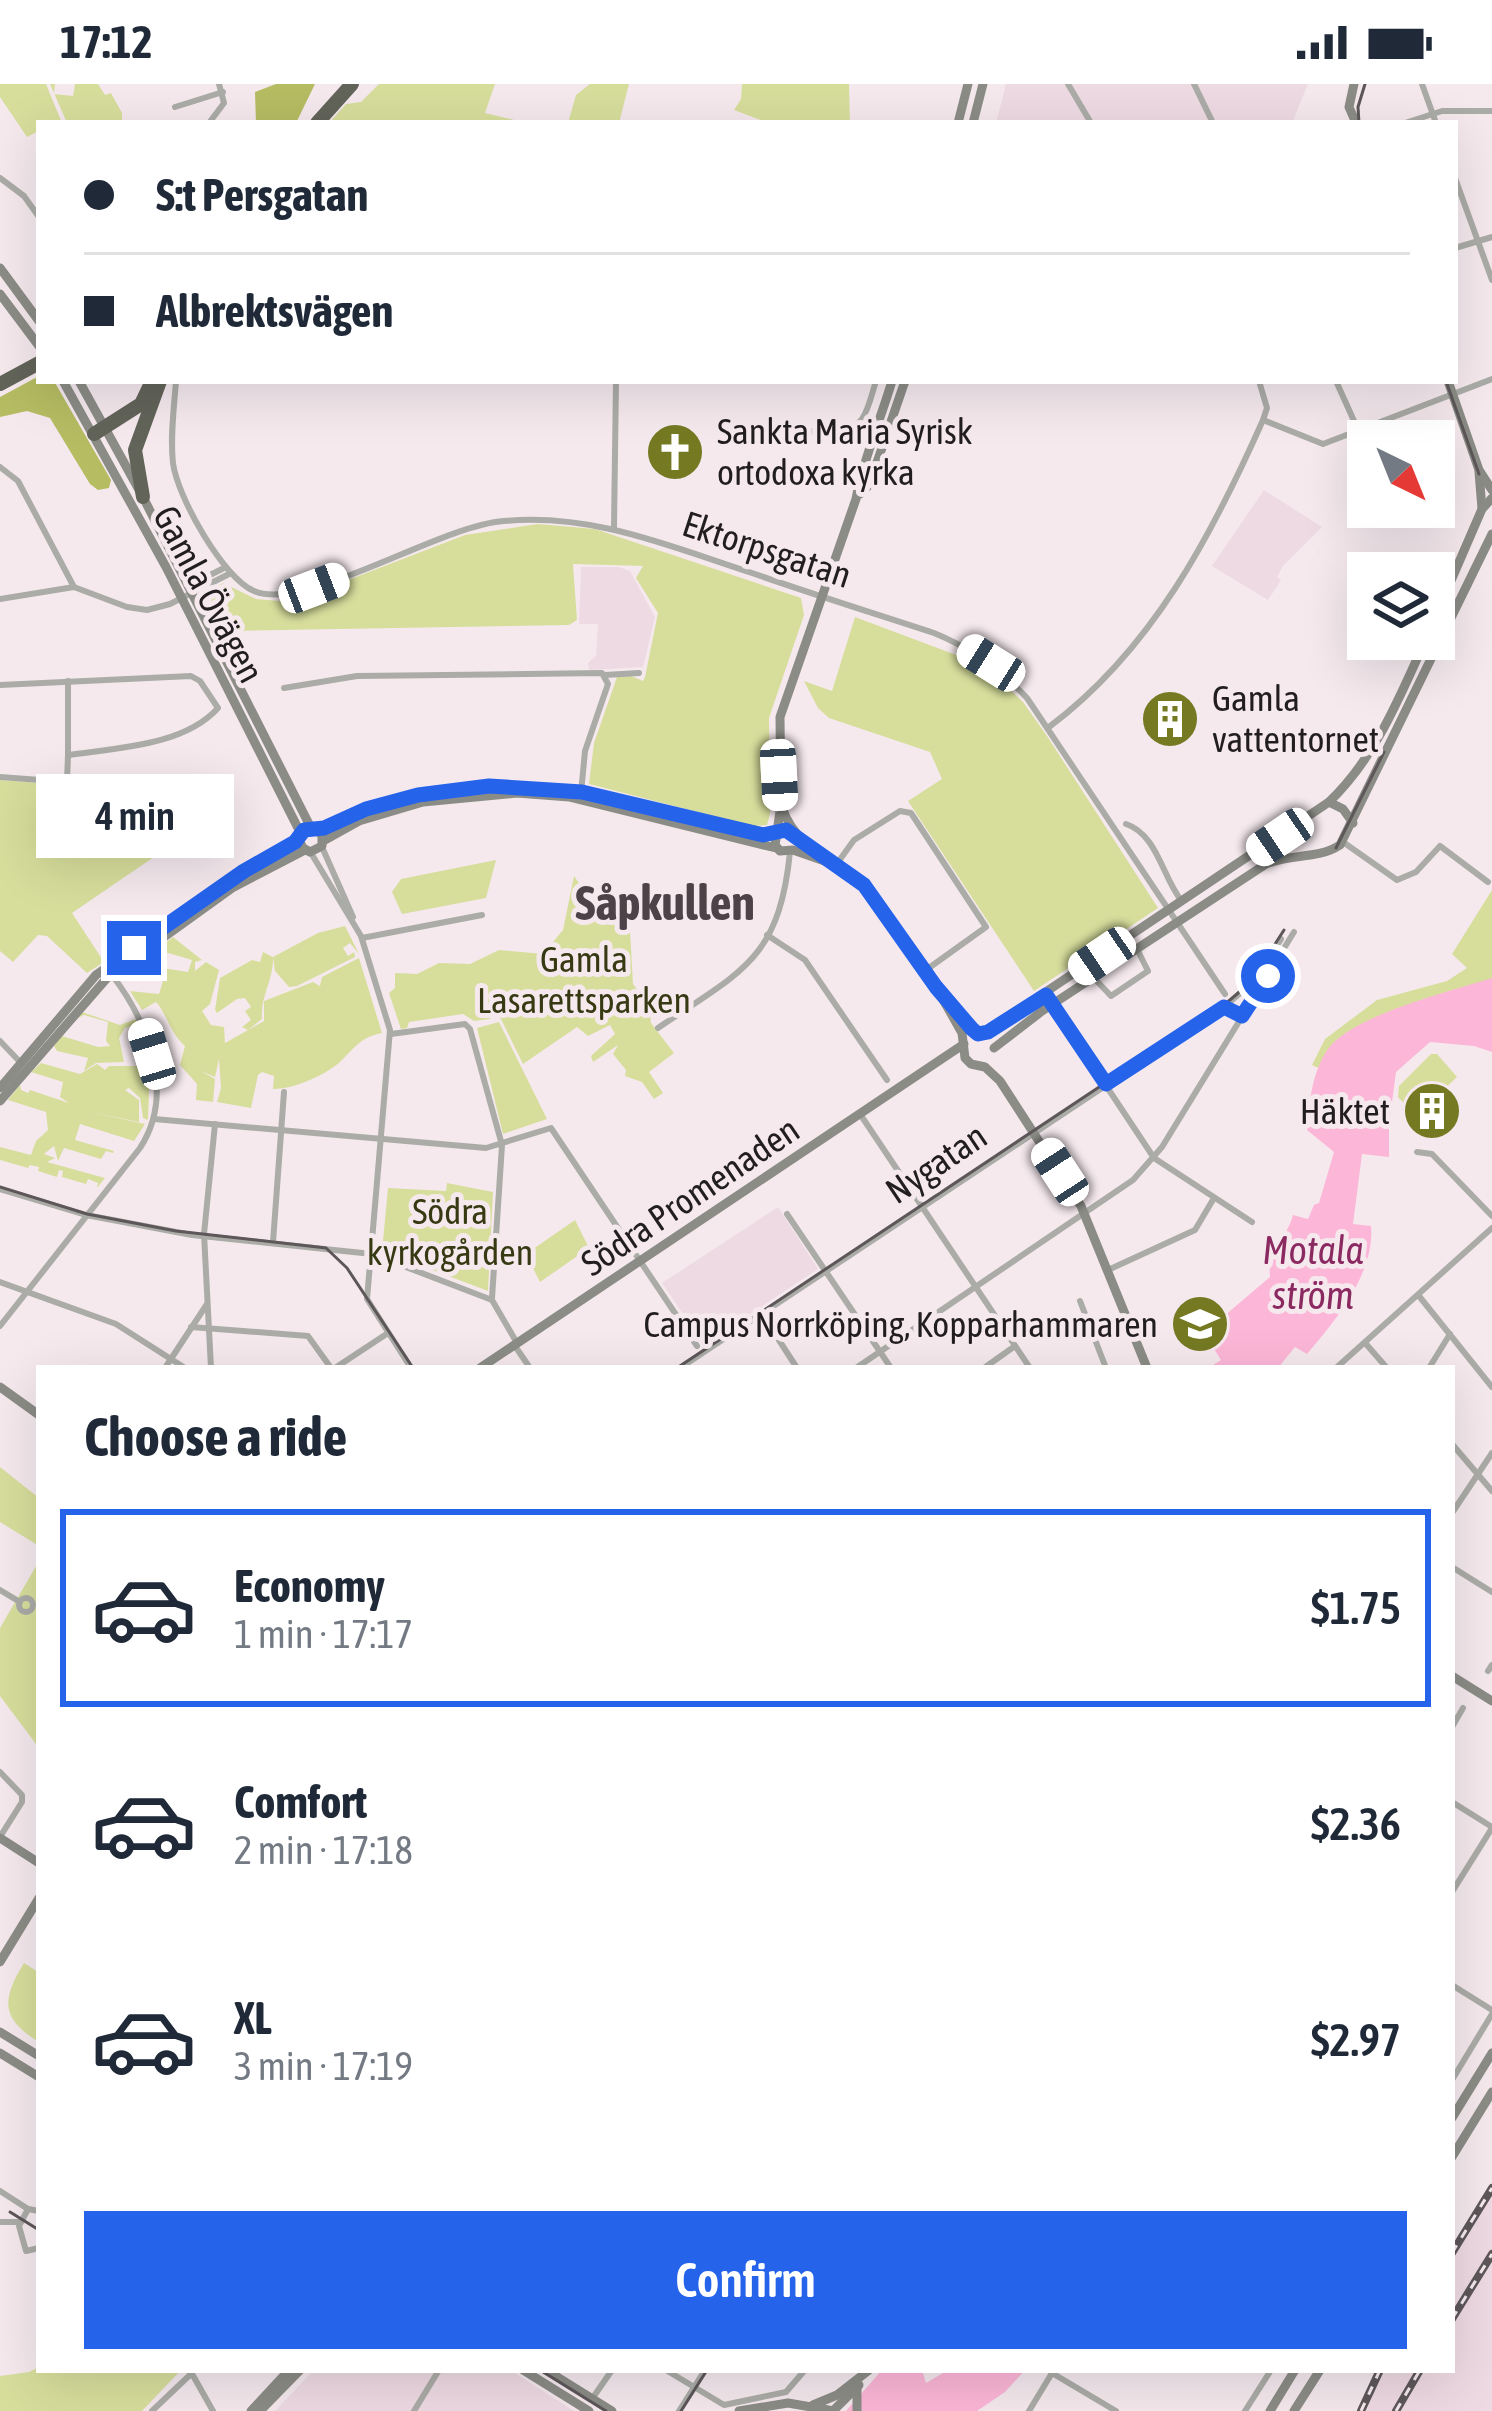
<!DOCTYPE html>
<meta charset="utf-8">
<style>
:root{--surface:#fff;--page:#f2f2f3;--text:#1f2937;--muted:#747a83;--line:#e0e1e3;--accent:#2563eb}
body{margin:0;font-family:"Asap Condensed",sans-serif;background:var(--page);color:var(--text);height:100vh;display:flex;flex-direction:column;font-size:45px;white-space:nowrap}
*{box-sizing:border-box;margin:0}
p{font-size:39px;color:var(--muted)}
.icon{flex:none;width:66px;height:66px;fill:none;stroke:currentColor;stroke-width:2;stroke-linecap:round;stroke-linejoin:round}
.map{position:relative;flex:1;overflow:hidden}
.sheet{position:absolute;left:36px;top:1281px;width:1419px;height:1008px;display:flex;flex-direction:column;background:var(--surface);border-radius:0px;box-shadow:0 12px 48px #0002}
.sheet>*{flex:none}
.guide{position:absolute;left:36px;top:36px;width:1422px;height:264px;border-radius:0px;box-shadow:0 12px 48px #0002;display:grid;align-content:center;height:264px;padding:0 48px;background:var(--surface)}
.needle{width:78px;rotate:137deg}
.fabs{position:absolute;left:1347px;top:336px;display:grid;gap:24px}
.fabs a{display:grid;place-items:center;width:108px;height:108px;border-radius:0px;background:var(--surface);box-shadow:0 12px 48px #0002;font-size:60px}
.end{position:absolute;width:54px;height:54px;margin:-27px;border:15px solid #2563eb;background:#fff;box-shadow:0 0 0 6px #fff}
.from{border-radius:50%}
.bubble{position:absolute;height:84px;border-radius:0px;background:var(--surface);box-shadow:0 12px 48px #0002;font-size:39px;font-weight:600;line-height:84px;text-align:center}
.car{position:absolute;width:36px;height:72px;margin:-36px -18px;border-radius:15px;box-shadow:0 0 9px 3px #0007;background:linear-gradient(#fff 24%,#345 0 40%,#fff 0 76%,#345 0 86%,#fff 0)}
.guide b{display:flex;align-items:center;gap:42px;height:114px;font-size:45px}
.guide b+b{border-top:3px solid var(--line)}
.guide i{width:30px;height:30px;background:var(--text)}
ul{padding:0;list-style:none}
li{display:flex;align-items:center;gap:36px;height:198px;margin:0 24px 18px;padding:0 24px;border:6px solid transparent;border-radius:0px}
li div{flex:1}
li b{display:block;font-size:45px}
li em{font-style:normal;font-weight:600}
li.on{border-color:var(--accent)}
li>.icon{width:108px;height:108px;stroke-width:1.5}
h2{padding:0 48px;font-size:54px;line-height:144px}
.action{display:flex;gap:24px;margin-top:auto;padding:24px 48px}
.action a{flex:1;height:138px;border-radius:0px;background:var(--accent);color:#fff;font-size:48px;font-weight:600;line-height:138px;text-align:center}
.status{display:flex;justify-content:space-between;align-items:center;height:84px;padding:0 60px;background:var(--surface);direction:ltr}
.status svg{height:33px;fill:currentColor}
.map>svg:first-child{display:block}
.built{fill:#eedae3}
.green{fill:#d7de9c}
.forest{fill:#b5bc62}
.water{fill:#fcb6d7}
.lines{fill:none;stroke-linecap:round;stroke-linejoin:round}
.street{stroke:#abaca7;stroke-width:6}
.secondary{stroke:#8b8c86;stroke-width:9}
.highway{stroke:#626359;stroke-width:14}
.tram{stroke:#5d575a;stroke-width:3}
.rail-casing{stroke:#5d575a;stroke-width:8}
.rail{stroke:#f5e9ee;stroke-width:3;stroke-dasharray:9;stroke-linecap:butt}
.route{stroke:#2563eb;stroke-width:15}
.labels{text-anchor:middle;stroke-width:10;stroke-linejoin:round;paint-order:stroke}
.poi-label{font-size:36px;fill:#221e20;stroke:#f5e9ee;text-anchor:start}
.street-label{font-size:36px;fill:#221e20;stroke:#f5e9ee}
.park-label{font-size:36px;fill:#363912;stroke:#f5e9ee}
.water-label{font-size:39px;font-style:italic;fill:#8b2961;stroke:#f5e9ee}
.district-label{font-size:48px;font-weight:bold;fill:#4c4247;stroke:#f5e9ee}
</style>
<div class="status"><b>17:12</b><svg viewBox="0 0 49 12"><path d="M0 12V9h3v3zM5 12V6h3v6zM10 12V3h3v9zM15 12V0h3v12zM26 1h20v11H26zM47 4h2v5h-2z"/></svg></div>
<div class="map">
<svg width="1492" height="2327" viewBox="0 0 1492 2327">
<rect width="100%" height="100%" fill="#f5e9ee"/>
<g class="built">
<polygon points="1006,0 1308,0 1292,39 996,39"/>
<polygon points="1264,406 1322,443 1283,482 1277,493 1281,496 1268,516 1212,482"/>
<polygon points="581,483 619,483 630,487 655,533 643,583 589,586 588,579 596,572 598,540 579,540"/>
<polygon points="778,1123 818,1185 704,1261 662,1199"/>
<polygon points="1492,2100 1492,2327 1357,2327 1377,2286 1452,2286 1452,2164"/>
<polygon points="314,2286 510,2286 574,2327 275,2327"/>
</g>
<g class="green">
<polygon points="0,0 46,0 62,39 39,39 39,47 27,53 0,13"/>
<polygon points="50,0 55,0 54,10 73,12 75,0 98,0 105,11 111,9 122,29 122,39 67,39"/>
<polygon points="379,0 495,0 485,29 527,39 329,39 346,20 361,18"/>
<polygon points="590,0 629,0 619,39 568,39 576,11"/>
<polygon points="742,0 849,0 850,39 769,39 734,26 741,15"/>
<polygon points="538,440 595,445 801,514 804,531 769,634 770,730 767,741 752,742 589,700 594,659 617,593 631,592 643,597 645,593 658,529 636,494 643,482 573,480 577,536 569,541 232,547 224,544 210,515 210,506 223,499 256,515 291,518 465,451"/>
<polygon points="855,533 975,578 1001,597 1023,618 1047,652 1158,824 1034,907 908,717 942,695 930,668 829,634 818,624 804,597 832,607"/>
<path d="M 0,696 L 53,700 C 107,751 89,747 165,741 L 173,760 L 72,829 L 104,878 L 87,889 L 47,852 L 38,851 L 13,878 L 0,867 Z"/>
<polygon points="496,776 486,814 402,830 392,808 401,795"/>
<polygon points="574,792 590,815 630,846 633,900 649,922 651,939 674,969 649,988 663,1009 654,1015 642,998 625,992 626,986 613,970 618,961 593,978 591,972 615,950 610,941 588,952 577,943 523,980 498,929 498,916 490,935 474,937 463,930 409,938 407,944 401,945 389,909 395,904 395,889 417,890 439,879 470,880 499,866 543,870 563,846"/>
<polygon points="1492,806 1492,903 1325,987 1312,981 1325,955 1377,916 1447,897 1467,884 1452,870"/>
<path d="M 345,842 L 359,870 L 350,859 L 343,864 L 348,872 L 354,868 L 355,873 L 297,902 L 289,903 L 275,887 L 273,873 C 274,895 260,913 262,935 L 248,946 L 242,943 L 251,936 L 245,927 L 251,923 L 245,914 L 237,915 L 217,929 L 215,926 L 220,894 L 252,876 L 260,878 L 263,868 L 273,873 L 318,849 Z"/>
<path d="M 173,853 L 202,876 L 195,878 L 195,887 L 206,878 L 219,886 L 210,920 L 202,927 L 211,941 L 224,943 L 225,959 L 264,937 L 264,917 L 313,898 L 320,902 L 322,893 L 359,874 L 382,949 C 362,953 357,961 343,975 C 329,990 292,1006 273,1005 L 274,992 L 262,988 L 258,991 L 251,1024 L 217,1018 L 221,1004 L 219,975 L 215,993 L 201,987 L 215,995 L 213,1018 L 196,1016 L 197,1000 L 180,981 L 185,962 C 170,949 167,930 156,918 L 142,926 L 130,907 L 159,910 L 163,897 L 129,885 L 146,873 L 156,883 L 188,888 L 192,876 L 158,866 L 149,872 Z"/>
<polygon points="82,928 120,941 136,935 138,940 125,944 119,954 124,978 96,979 84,987 88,974 57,967 54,962 62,952 98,963 110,962 106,957 108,938 84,931 76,935"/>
<polygon points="499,938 547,1035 503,1050 477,944"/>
<polygon points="1431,970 1437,970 1457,993 1416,1032 1398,1013 1399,1002"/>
<polygon points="41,979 80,990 97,980 105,986 109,982 150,982 148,1036 143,1034 140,1014 129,1004 125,1006 139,1016 139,1038 91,1028 145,1040 134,1057 80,1040 75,1056 114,1067 113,1069 106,1067 101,1075 64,1064 58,1077 54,1062 44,1070 55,1074 47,1078 105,1094 97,1104 98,1099 88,1095 86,1100 62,1093 63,1087 59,1086 57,1093 38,1087 39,1083 30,1081 28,1084 0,1076 0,1063 31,1071 36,1057 48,1046 46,1028 8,1016 20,1001 21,1006 28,1009 30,1006 69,1019 60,1013 63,998 31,988"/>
<polygon points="447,1099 493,1108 488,1207 382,1167 388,1104 446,1107"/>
<polygon points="575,1136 589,1164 540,1198 526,1170"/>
<polygon points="0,1383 39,1414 39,1462 0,1438"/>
<polygon points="39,1477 39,1664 0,1612 0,1544"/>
<path d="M 24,1879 L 38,1888 L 39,1958 C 1,1935 1,1916 24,1879 Z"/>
<polygon points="39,2283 39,2286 181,2286 142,2327 0,2327 0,2292 29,2288"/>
</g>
<g class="forest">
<polygon points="276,0 315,0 296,39 256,39 255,8"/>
<polygon points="39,292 39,297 54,297 111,396 109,404 98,406 90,400 50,334 27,327 0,333 0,313"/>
</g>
<g class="water">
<path d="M 1492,894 L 1492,968 L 1474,962 L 1430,958 L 1396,988 L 1389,1041 L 1389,1073 L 1362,1070 L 1353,1140 L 1371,1142 C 1375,1189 1336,1236 1307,1270 L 1295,1263 L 1278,1284 L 1208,1284 L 1221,1276 L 1204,1249 L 1270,1193 C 1267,1163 1285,1159 1293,1131 L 1308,1135 L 1314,1121 L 1319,1119 L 1334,1068 L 1307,1046 C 1309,1019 1312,988 1328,965 C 1352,931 1452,907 1492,894 Z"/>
<polygon points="882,2286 922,2286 926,2299 948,2286 1025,2286 1005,2308 977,2327 846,2327"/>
</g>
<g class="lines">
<g class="street">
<polyline points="1068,0 1091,39"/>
<polyline points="1194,0 1213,39"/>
<polyline points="1422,0 1436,39"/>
<polyline points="175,23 223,8"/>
<polyline points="209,39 224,19 219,0"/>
<polyline points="1405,39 1442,27 1492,27"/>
<polyline points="0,94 24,112 39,133"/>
<polyline points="1455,94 1492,196"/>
<polyline points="1455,164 1492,153"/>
<path d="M 176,297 C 174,324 170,353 173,379 C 177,412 223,494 254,507 C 305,529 437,442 504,437 C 593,429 669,462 752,489 C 812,510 873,529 934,549 C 971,564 1000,585 1027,614 L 1225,910"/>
<polyline points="1336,297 1368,368"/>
<polyline points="1263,336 1323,360 1492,295"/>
<path d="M 765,343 C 785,347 849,353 862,335 C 869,325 872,309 876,297"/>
<polyline points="0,383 18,397 74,503"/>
<polyline points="1434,410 1438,413"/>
<polyline points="614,443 616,297"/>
<polyline points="190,501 224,484"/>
<polyline points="0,515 74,503 127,523 147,526 170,520 229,490"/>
<polyline points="605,591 639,589"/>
<polyline points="68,597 68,671"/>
<path d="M 0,601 L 191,592 L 200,597 L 218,624 C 184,662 116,664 68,671 L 67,698 L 0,693"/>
<polyline points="284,604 357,592 602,589 608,600 585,667 581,709"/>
<path d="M 1049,643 C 1152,566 1212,451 1263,336 L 1267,324 L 1259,297"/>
<path d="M 1126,740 C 1157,750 1163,794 1181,816"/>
<polyline points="1343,758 1397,796 1416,788 1440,762 1488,798"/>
<polyline points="322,763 353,833"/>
<polyline points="311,769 361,852 390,946 367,1215 411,1284"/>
<polyline points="836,781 854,756 900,727 911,729 986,843 926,886"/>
<polyline points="767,851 805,876 887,996"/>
<polyline points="362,854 482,831"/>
<polyline points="1093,893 1111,912 1148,887 1137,865"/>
<polyline points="1046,911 1154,1074 1252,1138"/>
<path d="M 658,944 C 741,887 779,877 790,768"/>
<polyline points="391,950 465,940 470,945 502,1061 492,1214"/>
<polyline points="0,957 20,978"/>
<polyline points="860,1030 1030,1284"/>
<polyline points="154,1035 486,1064 551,1044 697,1262"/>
<polyline points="1417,1068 1432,1070 1492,1132"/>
<polyline points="0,1105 86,1131 192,1151 372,1170 492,1216"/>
<polyline points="787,1130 891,1284"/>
<polyline points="273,1158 284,1008"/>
<polyline points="1108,1186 1195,1146 1214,1114"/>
<polyline points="0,1198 116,1240 185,1284"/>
<polyline points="1419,1212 1492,1303"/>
<polyline points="492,1216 517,1259"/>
<polyline points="1080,1217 1106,1284"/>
<polyline points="762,1230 797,1284"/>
<path d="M 0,1242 L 140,1064 C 176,1009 148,938 112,891"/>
<polyline points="191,1243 308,1252 331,1284"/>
<polyline points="1366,1260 1387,1284"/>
<polyline points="515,1262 530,1284"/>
<polyline points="165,1284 207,1220"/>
<polyline points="211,1284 204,1150 215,1040"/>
<polyline points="335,1284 388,1249"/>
<polyline points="680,1284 1224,923 1253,898 1281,855"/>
<polyline points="856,1284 1133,1096 1162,1063 1294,848"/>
<polyline points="984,1284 1015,1262"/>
<polyline points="1336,1284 1492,1144"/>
<polyline points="1429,1284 1450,1250"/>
<polyline points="1452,1360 1492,1407"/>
<polyline points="1452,1429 1492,1369"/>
<polyline points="1452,1483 1492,1508"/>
<polyline points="0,1506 20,1518"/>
<circle cx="26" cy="1521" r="7"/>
<polyline points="1488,1587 1492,1581"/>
<polyline points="1452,1643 1463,1624"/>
<polyline points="0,1688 22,1711 22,1718 0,1753"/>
<polyline points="1452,1718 1492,1743"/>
<polyline points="1452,1808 1492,1744"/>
<polyline points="1452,1901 1492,1926"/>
<polyline points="1452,1996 1492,1930"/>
<polyline points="0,2107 28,2125 39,2127"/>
<polyline points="28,2125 19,2142 26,2167 39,2164"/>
<polyline points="0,2138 19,2138"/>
<polyline points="666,2286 724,2321 786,2308 805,2286"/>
<polyline points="191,2288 213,2327"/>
<polyline points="1052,2289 1116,2327"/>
<polyline points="592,2315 612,2286"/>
<polyline points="152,2327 192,2289"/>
<polyline points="414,2327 439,2286"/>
<polyline points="679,2327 705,2286"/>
<polyline points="1029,2327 1052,2289"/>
<polyline points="1245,2327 1271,2286"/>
</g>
<g class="secondary">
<polyline points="1354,0 1349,23 1356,39"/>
<polyline points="958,39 968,0"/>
<polyline points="973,39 983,0"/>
<polyline points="0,184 39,237"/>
<polyline points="0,210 39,262"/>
<polyline points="63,297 166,483 301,750"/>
<polyline points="79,297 143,413 310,742 322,751 322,762 310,768 303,764 299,756 304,746 313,744"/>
<polyline points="1448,297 1479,386 1492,406"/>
<polyline points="1479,388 1482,425"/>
<polyline points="860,410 875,395 874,387 905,297"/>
<polyline points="1434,536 1482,425 1492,414"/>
<polyline points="1329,718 1343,725 1353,739"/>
<path d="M 783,726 C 798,769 847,779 875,813 C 901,846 948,938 983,951"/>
<polyline points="317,746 418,711 457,704 520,702 582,708 777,751"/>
<polyline points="323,757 359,737 423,718 517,709 569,713 776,764"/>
<path d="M 836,781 L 793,766 L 780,767 L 775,761 L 781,721 L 780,633 L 856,415 C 863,376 880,337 892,297"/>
<polyline points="936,903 962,949 965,974 971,980 985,983 1000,997 1081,1122 1147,1284"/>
<path d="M 983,950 L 1329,718 C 1376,673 1399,614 1426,555"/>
<path d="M 994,964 L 1042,927 L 1266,780 C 1291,769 1317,776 1340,761 L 1492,450"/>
<polyline points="0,1004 96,891 244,787 299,756"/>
<polyline points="0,1017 107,894 232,804 305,766"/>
<polyline points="480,1284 964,960"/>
<polyline points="0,1303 39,1331"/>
<polyline points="1452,1592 1492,1617"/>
<polyline points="0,1754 39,1779"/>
<polyline points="0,1878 39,1814"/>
<polyline points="0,1948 39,1972"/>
<polyline points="0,1969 39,1993"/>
<polyline points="1452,2034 1492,1969"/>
<polyline points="1452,2073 1492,2008"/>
<polyline points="523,2286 589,2327"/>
<polyline points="546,2286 612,2327"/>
<polyline points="857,2303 857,2327"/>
<polyline points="813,2321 837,2311 869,2286"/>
<polyline points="251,2327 289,2286"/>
<polyline points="260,2327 300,2286"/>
<polyline points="739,2327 788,2319 834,2327"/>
<polyline points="833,2327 859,2301"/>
<polyline points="1270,2327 1295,2286"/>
<polyline points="1294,2327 1320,2286"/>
</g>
<g class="highway">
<polyline points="317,39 352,0"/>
<polyline points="0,300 39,279"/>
<polyline points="94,350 141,320 152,297"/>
<polyline points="143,413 135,366 160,297"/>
</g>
<g class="tram">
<polyline points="1359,39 1358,23 1365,0"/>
<polyline points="1446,297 1479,390"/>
<polyline points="1336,764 1384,668"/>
<polyline points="0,1103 87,1130 176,1147 326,1164 347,1184 413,1284"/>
<polyline points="677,1284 1230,916 1251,898 1284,846"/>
<polyline points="10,2128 39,2146"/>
<polyline points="540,2286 606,2327"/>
<polyline points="681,2327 707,2286"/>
</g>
<defs>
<g id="rail">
<polyline points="1452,2169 1492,2104"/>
<polyline points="1452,2235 1492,2170"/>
<polyline points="1361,2327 1380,2286"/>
<polyline points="1396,2327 1420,2286"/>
</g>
</defs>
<use href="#rail" class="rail-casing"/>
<use href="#rail" class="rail"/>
</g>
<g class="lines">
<polyline class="route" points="134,864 244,787 295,758 304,746 324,744 366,725 418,711 489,702 582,708 763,751 786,746 864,801 936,903 972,945 978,950 988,948 1046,911 1106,1000 1224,923 1242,932 1268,892"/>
</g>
<defs>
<symbol id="church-disc" viewBox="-11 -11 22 22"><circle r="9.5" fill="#747922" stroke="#f5e9ee"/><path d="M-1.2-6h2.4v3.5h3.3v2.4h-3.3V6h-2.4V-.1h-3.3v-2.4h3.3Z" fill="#fff"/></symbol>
<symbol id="building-disc" viewBox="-11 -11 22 22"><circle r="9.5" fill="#747922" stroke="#f5e9ee"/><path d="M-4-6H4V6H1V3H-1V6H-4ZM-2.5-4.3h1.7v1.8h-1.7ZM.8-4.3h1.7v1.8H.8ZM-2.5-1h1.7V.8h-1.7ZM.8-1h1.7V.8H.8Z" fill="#fff"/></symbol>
<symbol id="university-disc" viewBox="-11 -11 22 22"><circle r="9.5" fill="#747922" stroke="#f5e9ee"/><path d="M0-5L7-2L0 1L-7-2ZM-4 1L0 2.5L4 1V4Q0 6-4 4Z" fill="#fff"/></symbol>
</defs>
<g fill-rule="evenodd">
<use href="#church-disc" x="642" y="335" width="66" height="66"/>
<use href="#building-disc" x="1137" y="602" width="66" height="66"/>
<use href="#building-disc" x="1399" y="994" width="66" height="66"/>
<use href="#university-disc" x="1167" y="1207" width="66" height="66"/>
</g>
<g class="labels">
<g class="poi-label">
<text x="717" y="360">Sankta Maria Syrisk<tspan x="717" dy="41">ortodoxa kyrka</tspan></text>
<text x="1212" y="627">Gamla<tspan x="1212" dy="41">vattentornet</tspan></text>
<text x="1390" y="1040" text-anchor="end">Häktet</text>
<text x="1158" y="1253" text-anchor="end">Campus Norrköping, Kopparhammaren</text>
</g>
<g class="street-label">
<text transform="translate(767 465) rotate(18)" y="13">Ektorpsgatan</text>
<text transform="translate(209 510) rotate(62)" y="13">Gamla Övägen</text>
<text transform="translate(936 1079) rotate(-34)" y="13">Nygatan</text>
<text transform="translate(690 1112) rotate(-34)" y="13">Södra Promenaden</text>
</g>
<g class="park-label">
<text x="584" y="888">Gamla<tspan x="584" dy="41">Lasarettsparken</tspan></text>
<text x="450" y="1140">Södra<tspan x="450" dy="41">kyrkogården</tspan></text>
</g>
<g class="water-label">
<text x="1313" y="1180">Motala<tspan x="1313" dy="45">ström</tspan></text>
</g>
<g class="district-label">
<text x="665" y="836">Såpkullen</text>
</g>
</g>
</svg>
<div class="fabs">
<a><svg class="needle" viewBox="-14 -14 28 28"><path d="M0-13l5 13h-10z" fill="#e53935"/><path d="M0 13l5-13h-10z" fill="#747a83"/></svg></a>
<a><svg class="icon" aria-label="layers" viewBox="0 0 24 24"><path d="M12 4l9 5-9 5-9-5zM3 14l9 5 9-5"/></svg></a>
</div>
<i class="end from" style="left:1268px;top:892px"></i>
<i class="end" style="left:134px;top:864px"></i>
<div class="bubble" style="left:36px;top:690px;width:198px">4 min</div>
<i class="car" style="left:314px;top:504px;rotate:69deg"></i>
<i class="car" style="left:991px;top:579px;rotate:302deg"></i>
<i class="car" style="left:779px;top:691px;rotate:177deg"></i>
<i class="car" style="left:1280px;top:753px;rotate:236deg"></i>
<i class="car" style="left:1102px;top:872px;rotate:236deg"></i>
<i class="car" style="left:152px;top:970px;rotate:343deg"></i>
<i class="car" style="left:1060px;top:1088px;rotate:327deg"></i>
<div class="guide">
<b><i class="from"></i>S:t Persgatan</b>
<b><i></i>Albrektsvägen</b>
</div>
<section class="sheet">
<h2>Choose a ride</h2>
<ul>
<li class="on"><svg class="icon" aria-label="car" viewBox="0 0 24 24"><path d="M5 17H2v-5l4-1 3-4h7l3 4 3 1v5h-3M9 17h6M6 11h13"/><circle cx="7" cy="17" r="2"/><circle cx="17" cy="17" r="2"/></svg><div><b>Economy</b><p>1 min · 17:17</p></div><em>$1.75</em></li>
<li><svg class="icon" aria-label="car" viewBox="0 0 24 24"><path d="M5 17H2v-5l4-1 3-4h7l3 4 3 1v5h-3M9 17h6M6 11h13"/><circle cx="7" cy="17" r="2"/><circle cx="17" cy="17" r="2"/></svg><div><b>Comfort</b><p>2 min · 17:18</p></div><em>$2.36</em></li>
<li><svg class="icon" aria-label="car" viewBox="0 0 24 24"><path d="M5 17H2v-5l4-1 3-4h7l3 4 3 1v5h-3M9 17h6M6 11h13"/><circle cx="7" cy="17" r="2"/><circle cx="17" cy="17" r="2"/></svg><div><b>XL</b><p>3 min · 17:19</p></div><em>$2.97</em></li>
</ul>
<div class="action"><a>Confirm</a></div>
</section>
</div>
